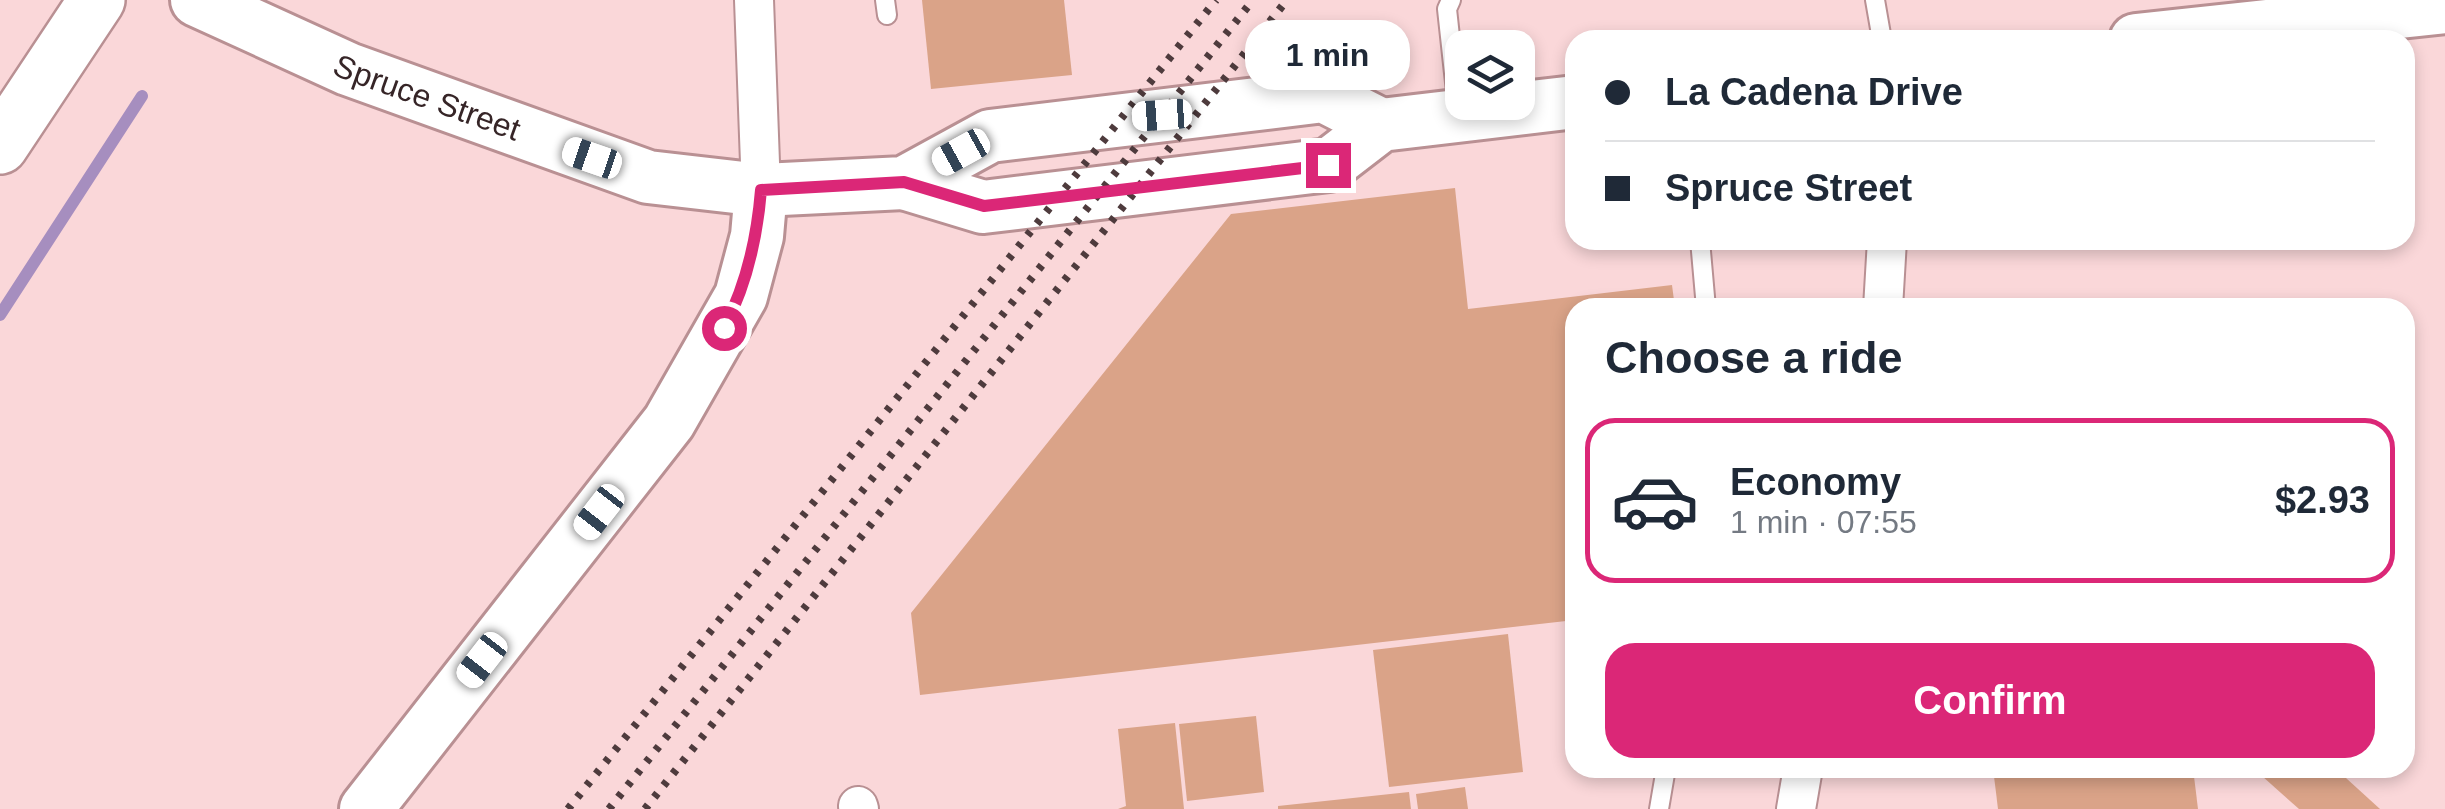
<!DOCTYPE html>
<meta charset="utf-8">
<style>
:root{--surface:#fff;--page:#f6f6f7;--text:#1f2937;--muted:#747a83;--line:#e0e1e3;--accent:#db2777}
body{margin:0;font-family:Helvetica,sans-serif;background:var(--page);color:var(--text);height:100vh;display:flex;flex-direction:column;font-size:38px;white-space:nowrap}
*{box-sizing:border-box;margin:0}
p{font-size:32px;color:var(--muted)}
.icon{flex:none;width:55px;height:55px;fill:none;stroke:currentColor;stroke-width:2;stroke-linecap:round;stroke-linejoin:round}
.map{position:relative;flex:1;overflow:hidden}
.panel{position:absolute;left:1565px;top:298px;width:850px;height:480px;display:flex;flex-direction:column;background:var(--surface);border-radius:30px;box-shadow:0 5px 15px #0003}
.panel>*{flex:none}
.guide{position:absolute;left:1565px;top:30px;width:850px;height:220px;border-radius:30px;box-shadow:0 5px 15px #0003;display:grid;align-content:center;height:220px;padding:0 40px;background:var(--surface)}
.fabs{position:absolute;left:1445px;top:30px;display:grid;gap:20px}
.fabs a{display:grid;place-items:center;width:90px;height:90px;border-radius:20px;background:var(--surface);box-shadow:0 5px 15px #0003;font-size:50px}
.end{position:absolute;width:45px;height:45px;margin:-22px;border:12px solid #db2777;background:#fff;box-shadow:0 0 0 5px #fff}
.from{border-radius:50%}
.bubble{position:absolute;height:70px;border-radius:30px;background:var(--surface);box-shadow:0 5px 15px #0003;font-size:32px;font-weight:600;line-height:70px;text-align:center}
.car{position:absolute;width:30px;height:60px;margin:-30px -15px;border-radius:12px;box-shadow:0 0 8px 2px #0007;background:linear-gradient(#fff 24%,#345 0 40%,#fff 0 76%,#345 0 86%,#fff 0)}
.guide b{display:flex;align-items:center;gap:35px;height:95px;font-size:38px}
.guide b+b{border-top:2px solid var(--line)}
.guide i{width:25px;height:25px;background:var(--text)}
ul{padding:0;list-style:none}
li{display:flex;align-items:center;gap:30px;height:165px;margin:0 20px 15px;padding:0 20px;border:5px solid var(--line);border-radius:30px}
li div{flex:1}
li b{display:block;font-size:38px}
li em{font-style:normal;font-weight:600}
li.on{border-color:var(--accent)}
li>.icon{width:90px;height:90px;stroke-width:1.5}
h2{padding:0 40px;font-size:45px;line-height:120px}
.button{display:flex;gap:20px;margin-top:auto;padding:20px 40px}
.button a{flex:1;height:115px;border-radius:30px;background:var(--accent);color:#fff;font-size:40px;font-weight:600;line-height:115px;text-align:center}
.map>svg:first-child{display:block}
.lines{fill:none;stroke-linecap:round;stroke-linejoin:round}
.stream{stroke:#a68ebf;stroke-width:12}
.building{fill:#daa388}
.lane-casing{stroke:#b99093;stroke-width:22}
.street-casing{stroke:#b99093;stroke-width:42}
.secondary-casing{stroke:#b99093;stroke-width:58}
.highway-casing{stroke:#b99093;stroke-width:60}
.lane{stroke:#fff;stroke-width:18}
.street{stroke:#fff;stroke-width:38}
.secondary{stroke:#fff;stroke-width:52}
.highway{stroke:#fff;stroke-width:55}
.rail{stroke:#4e3b3d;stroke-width:8;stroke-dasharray:5 10;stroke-linecap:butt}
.route{stroke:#db2777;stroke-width:12}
.labels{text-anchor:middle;stroke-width:8;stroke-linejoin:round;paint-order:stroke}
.street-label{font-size:32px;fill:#362527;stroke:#fff}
</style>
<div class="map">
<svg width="2445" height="809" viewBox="0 0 2445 809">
<rect width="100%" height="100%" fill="#fad7d9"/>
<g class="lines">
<polyline class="stream" points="0,315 142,96"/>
</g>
<g class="building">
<polygon points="922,0 1064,0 1072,75 931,89"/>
<polygon points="1455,188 1468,309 1672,285 1675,308 1575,308 1575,620 920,695 911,613 1231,214"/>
<polygon points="1508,634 1523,772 1389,787 1373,650"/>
<polygon points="1256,716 1264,792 1187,801 1179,724"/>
<polygon points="1175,723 1184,809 1118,809 1126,806 1118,729"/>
<polygon points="1993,768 2193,768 2198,809 1998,809"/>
<polygon points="2253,768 2335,768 2380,809 2299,809"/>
<polygon points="1465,787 1468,809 1418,809 1416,794"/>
<polygon points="1409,792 1411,809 1278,809 1278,806"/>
</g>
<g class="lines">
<defs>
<g id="lane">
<polyline points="885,0 887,15"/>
<polyline points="1451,0 1447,9 1458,110"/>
<polyline points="1875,0 1882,40"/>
<polyline points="1700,240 1706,308"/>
<polyline points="1659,809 1666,768"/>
</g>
<g id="street">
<polyline points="754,0 761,190"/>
<polyline points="1883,308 1887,240"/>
<polyline points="858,806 859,809"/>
<polyline points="1796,809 1803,768"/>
</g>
<g id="secondary">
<path id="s1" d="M 197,0 L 348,69 L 648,177 L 761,190 L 904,183 L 990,136 L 1324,96 L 1381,125"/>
<polyline points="2136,40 2445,7"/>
<polyline points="904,183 983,207 1329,165 1381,125 1575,102"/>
<polyline points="366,809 669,422 741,296 757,236 761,190"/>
</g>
<polyline id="highway" points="0,146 97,0"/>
</defs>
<use href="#lane" class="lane-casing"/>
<use href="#street" class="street-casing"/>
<use href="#secondary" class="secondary-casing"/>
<use href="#highway" class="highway-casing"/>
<use href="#lane" class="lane"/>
<use href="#street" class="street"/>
<use href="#secondary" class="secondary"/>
<use href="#highway" class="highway"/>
<g class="rail">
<polyline points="568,809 1216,0"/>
<polyline points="609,809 1253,0"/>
<polyline points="645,809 1287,0"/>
</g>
</g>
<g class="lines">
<path class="route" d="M 724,328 C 747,284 757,239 761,190 L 904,182 L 984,206 L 1328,165"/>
</g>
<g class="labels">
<g class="street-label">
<text dy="11" stroke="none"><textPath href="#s1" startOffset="250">Spruce Street</textPath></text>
</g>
</g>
</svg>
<div class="fabs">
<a><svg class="icon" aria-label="layers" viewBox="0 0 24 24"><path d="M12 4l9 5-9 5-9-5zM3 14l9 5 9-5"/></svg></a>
</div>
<i class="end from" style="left:724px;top:328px"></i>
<i class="end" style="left:1328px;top:165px"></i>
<div class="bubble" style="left:1245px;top:20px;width:165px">1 min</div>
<i class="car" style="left:1162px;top:115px;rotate:266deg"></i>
<i class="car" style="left:961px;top:152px;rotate:241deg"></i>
<i class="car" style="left:592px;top:158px;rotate:289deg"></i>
<i class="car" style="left:599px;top:512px;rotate:218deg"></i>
<i class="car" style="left:482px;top:660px;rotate:218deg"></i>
<div class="guide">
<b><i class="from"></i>La Cadena Drive</b>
<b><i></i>Spruce Street</b>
</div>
<section class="panel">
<h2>Choose a ride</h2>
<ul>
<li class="on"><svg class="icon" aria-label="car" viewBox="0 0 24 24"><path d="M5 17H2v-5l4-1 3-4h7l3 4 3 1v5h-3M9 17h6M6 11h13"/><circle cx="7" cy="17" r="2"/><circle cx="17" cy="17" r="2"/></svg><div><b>Economy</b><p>1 min · 07:55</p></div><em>$2.93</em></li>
</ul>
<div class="button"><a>Confirm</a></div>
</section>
</div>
